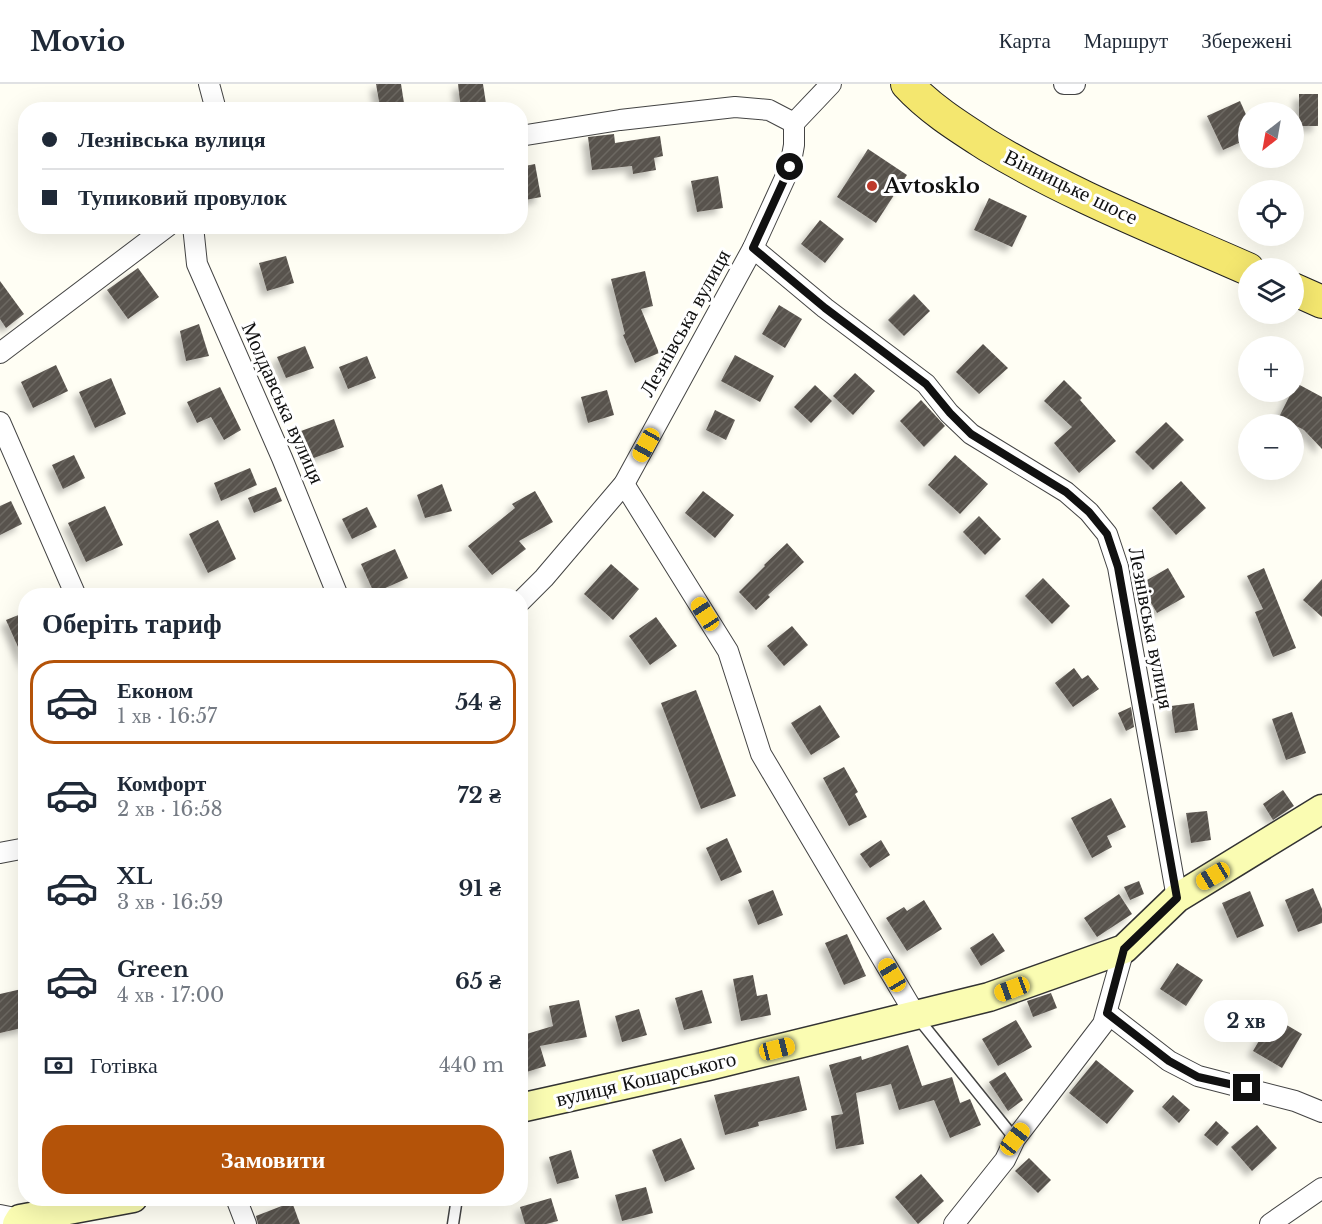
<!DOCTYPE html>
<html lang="uk">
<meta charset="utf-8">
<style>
:root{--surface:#fff;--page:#f2f2f3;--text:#1f2937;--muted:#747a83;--line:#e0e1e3;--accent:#b45309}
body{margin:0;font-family:"Libre Baskerville",serif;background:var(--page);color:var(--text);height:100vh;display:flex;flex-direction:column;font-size:22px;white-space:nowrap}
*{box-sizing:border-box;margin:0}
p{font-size:20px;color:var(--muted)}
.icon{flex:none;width:33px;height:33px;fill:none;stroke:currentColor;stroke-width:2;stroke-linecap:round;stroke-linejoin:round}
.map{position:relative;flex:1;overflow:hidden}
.details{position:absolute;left:18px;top:504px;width:510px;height:618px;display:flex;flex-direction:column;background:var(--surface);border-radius:24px;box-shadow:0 6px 24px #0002}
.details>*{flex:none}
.top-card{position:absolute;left:18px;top:18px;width:510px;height:132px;border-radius:24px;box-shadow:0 6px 24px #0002;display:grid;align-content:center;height:132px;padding:0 24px;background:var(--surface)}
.needle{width:39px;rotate:211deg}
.controls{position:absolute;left:1238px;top:18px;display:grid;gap:12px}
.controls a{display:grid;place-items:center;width:66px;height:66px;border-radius:50%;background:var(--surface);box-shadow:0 6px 24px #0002;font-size:30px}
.end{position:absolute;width:27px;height:27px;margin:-14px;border:8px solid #111;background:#fff;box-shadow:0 0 0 3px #fff}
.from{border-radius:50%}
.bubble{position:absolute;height:42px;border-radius:21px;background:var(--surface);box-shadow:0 6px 24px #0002;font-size:20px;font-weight:700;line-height:42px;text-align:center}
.car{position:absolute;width:18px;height:36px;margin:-18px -9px;border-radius:8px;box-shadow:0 0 4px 2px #0007;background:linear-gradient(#f5c518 24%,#345 0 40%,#f5c518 0 76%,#345 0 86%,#f5c518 0)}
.top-card b{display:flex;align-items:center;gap:21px;height:57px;font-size:22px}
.top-card b+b{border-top:2px solid var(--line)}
.top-card i{width:15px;height:15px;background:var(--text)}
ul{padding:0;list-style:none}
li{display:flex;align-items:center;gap:18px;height:84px;margin:0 12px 9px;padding:0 12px;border:3px solid transparent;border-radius:24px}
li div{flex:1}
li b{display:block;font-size:22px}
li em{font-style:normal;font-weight:700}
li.current{border-color:var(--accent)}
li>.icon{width:54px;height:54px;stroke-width:1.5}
h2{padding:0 24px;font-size:27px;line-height:72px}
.pay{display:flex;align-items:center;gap:15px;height:66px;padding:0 24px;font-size:22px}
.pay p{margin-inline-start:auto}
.button{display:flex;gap:12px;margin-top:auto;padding:12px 24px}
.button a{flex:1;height:69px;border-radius:24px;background:var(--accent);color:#fff;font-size:24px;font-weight:700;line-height:69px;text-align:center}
header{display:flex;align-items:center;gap:36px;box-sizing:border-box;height:84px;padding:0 30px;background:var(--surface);border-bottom:2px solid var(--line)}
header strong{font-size:28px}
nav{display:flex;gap:33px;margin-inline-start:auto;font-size:21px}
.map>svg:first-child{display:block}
.building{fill:url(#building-hatch);filter:url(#shadow)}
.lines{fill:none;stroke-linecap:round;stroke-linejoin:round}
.lane-casing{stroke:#444;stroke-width:13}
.street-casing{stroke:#444;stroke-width:22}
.secondary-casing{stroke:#333;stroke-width:31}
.primary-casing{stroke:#222;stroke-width:34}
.lane{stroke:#fff;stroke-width:10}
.street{stroke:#fff;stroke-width:20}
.secondary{stroke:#fafcb2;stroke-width:28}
.primary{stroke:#f4e76f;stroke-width:32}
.route{stroke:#111;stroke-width:8}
.poi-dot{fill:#be3a2b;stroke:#fff;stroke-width:2}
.labels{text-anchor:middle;stroke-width:6;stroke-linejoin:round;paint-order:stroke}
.poi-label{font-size:21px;font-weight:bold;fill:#111;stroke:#fff;text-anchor:start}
.street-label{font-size:21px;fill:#111;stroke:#fff}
</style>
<header>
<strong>Movio</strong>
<nav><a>Карта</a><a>Маршрут</a><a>Збережені</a></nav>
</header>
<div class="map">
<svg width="1322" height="1140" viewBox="0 0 1322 1140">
<defs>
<pattern id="building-hatch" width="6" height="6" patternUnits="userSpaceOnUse" patternTransform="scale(1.5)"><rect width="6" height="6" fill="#59534d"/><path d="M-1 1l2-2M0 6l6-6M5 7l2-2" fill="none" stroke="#6c6762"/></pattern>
<filter id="shadow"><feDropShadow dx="-5.5" dy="5.5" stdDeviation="3" flood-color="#0004"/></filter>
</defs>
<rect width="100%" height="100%" fill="#fffef4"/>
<g class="building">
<polygon points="376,0 401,0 404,19 380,23"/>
<polygon points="458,0 483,0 487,26 461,26"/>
<rect x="1299" y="10" width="19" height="32"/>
<polygon points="1240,17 1248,35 1248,55 1223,66 1207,32"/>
<polygon points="614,50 615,59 660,52 663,72 654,74 656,86 633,90 632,82 592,86 588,53"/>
<polygon points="868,65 907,91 876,139 837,113"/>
<polygon points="535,80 541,113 520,117 520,83"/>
<polygon points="718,92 723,124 697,128 691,97"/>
<polygon points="989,114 1027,132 1012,163 974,146"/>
<polygon points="820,136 844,155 825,179 801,160"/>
<polygon points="286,172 294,199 267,207 259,179"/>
<polygon points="138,184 159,213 128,235 107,206"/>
<polygon points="645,187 653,222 641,225 659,269 635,279 623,251 625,250 611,195"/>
<polygon points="0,197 24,230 6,244 0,235"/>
<polygon points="914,210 930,227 904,252 888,236"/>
<polygon points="779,221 802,235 785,264 762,250"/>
<polygon points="199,240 209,272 186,277 180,247"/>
<polygon points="983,260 1008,284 979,310 956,288"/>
<polygon points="305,262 314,284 286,294 277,273"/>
<polygon points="735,271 774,292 760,318 721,297"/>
<polygon points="367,272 376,294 348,305 339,283"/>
<polygon points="56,281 68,307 33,324 21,298"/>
<polygon points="855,289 875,307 853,331 833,312"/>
<polygon points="111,294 126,330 95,344 79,308"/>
<polygon points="1064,296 1082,314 1080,316 1116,357 1079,389 1054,359 1072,343 1044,317"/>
<polygon points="1296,299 1322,313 1322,365 1304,346 1279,333"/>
<polygon points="815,301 832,317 811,339 794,323"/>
<polygon points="220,303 241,346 224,356 211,333 197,339 187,318"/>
<polygon points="607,306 614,331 588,339 581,313"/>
<polygon points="921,316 945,342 924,363 900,337"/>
<polygon points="715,326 735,336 726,356 706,346"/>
<polygon points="334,335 344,363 311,375 301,347"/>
<polygon points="1166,338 1184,356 1153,386 1135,368"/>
<polygon points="74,371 85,394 63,405 52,381"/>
<polygon points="955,371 988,400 960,430 928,401"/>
<polygon points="250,384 257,401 221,417 214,399"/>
<polygon points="1181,397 1206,424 1176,451 1152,424"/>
<polygon points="442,400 452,427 425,434 417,411"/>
<polygon points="276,403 282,417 254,429 248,414"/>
<polygon points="535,407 553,438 519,457 526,465 492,491 468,462 515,424 512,420"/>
<polygon points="703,407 734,431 715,454 685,429"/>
<polygon points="11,417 22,440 0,451 0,422"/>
<polygon points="105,422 123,461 86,478 68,439"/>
<polygon points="367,423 377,443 352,455 342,435"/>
<polygon points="979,432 1001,455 985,471 963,448"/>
<polygon points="218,436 236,475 208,489 189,450"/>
<polygon points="787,459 804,478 768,511 770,513 756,526 739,508 765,482 764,481"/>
<polygon points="395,465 408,494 374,509 361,480"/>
<polygon points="611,480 639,505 613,536 584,510"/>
<polygon points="1168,484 1185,513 1157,529 1140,500"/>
<polygon points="1264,484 1296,564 1273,573 1255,528 1263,525 1247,492"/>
<polygon points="1043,494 1070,522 1052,540 1025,512"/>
<polygon points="1322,495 1322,533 1303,516"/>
<polygon points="26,528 26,581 6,536"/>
<polygon points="656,533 677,562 650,581 629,552"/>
<polygon points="792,542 808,561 784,582 767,562"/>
<polygon points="1074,584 1082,595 1088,591 1099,605 1073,623 1055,599"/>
<polygon points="696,606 736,712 701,725 661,619"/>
<polygon points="1194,619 1198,646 1175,649 1171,622"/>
<polygon points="820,621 840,653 811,671 791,639"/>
<polygon points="1131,623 1134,643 1126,647 1118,629"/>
<polygon points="1292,628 1306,669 1286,676 1272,635"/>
<polygon points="844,683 858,708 855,710 867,733 849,742 823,694"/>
<polygon points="1283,706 1294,722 1273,736 1263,720"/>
<polygon points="1111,714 1126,743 1107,752 1112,763 1092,774 1071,734"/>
<polygon points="1207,727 1211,756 1191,759 1186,729"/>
<polygon points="727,754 742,788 721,797 706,764"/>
<polygon points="881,756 890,771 870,784 860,770"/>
<polygon points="1139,797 1144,810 1130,816 1124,803"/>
<polygon points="1313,804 1322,825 1322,839 1298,848 1285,816"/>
<polygon points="773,806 783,831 758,841 748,816"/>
<polygon points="1250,807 1264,842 1237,854 1222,819"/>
<polygon points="1119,810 1132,830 1097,853 1084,834"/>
<polygon points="924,816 942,845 907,867 886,834 904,823 907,827"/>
<polygon points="993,849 1005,867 981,882 970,864"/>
<polygon points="847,850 866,892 844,901 825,859"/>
<polygon points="1177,879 1203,896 1186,922 1160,905"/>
<polygon points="753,891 757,912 767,910 771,931 741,937 733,895"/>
<polygon points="26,904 26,943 0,949 0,910"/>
<polygon points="702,906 712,939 684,946 675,914"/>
<polygon points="1051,909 1057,924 1033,933 1027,917"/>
<polygon points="579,916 587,953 540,962 546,982 520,990 520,952 553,942 549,922"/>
<polygon points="639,925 647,951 622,958 615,932"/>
<polygon points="1273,933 1302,950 1282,984 1253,967"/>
<polygon points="1016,936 1032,963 998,982 982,955"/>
<polygon points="908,961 922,1002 952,993 960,1019 970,1015 981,1041 950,1054 934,1016 899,1026 891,1000 856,1009 864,1060 836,1065 831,1032 843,1030 829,981 861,972 862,976"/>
<polygon points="1096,976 1134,1007 1107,1040 1069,1009"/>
<polygon points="1005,988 1023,1016 1008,1027 989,998"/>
<polygon points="799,992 807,1026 758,1038 759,1042 725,1051 714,1011"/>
<polygon points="1173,1011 1190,1026 1179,1039 1162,1023"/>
<polygon points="1216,1037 1229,1049 1217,1062 1204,1051"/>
<polygon points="1257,1041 1277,1064 1252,1087 1231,1063"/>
<polygon points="681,1054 695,1085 665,1098 652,1066"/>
<polygon points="571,1066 579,1094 557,1100 549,1073"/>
<polygon points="1029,1074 1051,1096 1038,1109 1015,1087"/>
<polygon points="921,1090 944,1117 918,1140 895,1113"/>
<polygon points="646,1103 653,1129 622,1137 615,1111"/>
<polygon points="551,1114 558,1137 546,1140 525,1140 520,1123"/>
<polygon points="292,1118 300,1140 258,1140 256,1132"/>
</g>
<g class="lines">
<defs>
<g id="lane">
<polyline points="917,933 1015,1055"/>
<polyline points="453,1140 457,1114"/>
</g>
<g id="street">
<polyline points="209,0 216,26"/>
<polyline points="1064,0 1075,0"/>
<polyline points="794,39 831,0"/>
<polyline points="520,52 620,36 735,23 769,26 794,39 794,61 790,83 753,164 624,400 544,494 520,518"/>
<polyline points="193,142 197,180 282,374 338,512"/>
<polyline points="753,164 825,224 926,300 949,329 971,350 1066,408 1089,428 1107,450 1118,483 1177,814"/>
<polyline points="0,269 168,142"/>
<polyline points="0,338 76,512"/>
<polyline points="624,400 728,567 761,670 915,930"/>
<polyline points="0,769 26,764"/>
<polyline points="1107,929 1169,977 1198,992 1295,1017 1322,1028"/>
<polyline points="236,1114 246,1140"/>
<polyline points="0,1131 20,1135"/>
<polyline points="954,1140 1005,1076 1015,1055 1103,940 1124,865"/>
<polyline points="1270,1140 1322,1104"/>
</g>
<g id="secondary">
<polyline points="520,1024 708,982 989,913 1124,865 1177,814 1322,725"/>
<polyline points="17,1140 20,1135 133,1114"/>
</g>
<g id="primary">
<path d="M 907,0 C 930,25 959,43 987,61 C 1069,111 1160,146 1248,185"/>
<polyline points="1293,205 1322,218"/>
</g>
</defs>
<use href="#lane" class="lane-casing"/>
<use href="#street" class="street-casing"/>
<use href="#secondary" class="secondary-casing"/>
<use href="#primary" class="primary-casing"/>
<use href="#lane" class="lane"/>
<use href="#street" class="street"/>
<use href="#secondary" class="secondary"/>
<use href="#primary" class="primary"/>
</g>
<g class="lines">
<polyline class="route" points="790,83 753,164 825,224 926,300 950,329 971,350 1066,408 1089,428 1107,450 1118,483 1177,814 1124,865 1107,929 1169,977 1198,993 1247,1004"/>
</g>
<circle class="poi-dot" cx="872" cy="102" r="6"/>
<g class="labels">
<g class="poi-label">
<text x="884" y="109">Avtosklo</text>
</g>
<g class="street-label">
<text transform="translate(1071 103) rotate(26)" y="7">Вінницьке шосе</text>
<text transform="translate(685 239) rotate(-61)" y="7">Лезнівська вулиця</text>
<text transform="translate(283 319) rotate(66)" y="7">Молдавська вулиця</text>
<text transform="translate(1151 544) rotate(79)" y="7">Лезнівська вулиця</text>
<text transform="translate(646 995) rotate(-13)" y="7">вулиця Кошарського</text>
</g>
</g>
</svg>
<div class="controls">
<a><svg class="needle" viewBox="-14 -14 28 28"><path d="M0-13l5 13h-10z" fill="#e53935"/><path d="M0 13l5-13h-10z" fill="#747a83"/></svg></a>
<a><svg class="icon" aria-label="locate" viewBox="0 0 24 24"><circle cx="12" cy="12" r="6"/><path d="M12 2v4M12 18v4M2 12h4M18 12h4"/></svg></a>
<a><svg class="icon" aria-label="layers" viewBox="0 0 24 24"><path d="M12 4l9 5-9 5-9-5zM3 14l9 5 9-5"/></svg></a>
<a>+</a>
<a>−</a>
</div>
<i class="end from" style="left:790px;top:83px"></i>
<i class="end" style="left:1247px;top:1004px"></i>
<div class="bubble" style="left:1204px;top:916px;width:84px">2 хв</div>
<i class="car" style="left:646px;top:361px;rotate:209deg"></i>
<i class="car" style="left:705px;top:530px;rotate:327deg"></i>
<i class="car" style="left:1213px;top:792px;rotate:239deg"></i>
<i class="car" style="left:892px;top:891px;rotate:329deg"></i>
<i class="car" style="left:1012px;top:905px;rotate:250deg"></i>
<i class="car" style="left:777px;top:965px;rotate:76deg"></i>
<i class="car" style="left:1015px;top:1055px;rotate:38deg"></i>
<div class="top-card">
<b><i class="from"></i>Лезнівська вулиця</b>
<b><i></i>Тупиковий провулок</b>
</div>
<section class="details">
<h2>Оберіть тариф</h2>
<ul>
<li class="current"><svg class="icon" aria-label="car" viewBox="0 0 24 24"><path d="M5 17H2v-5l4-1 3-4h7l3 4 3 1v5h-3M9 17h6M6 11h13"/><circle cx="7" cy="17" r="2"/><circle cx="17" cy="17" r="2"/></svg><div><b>Економ</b><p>1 хв · 16:57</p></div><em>54 ₴</em></li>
<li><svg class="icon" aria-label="car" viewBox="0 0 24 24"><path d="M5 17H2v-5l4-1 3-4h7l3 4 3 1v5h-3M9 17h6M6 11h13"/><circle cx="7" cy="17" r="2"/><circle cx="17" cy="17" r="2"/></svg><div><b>Комфорт</b><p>2 хв · 16:58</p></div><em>72 ₴</em></li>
<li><svg class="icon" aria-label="car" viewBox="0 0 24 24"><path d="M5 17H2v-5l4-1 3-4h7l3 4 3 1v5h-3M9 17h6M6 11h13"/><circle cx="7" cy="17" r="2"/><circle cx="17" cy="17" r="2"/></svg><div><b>XL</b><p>3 хв · 16:59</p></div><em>91 ₴</em></li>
<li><svg class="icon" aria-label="car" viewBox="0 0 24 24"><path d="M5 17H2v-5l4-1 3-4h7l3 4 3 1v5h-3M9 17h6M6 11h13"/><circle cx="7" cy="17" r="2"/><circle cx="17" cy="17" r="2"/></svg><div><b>Green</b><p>4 хв · 17:00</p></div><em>65 ₴</em></li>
</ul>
<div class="pay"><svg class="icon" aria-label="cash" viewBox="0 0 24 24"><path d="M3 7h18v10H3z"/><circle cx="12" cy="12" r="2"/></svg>Готівка<p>440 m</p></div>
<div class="button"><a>Замовити</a></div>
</section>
</div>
